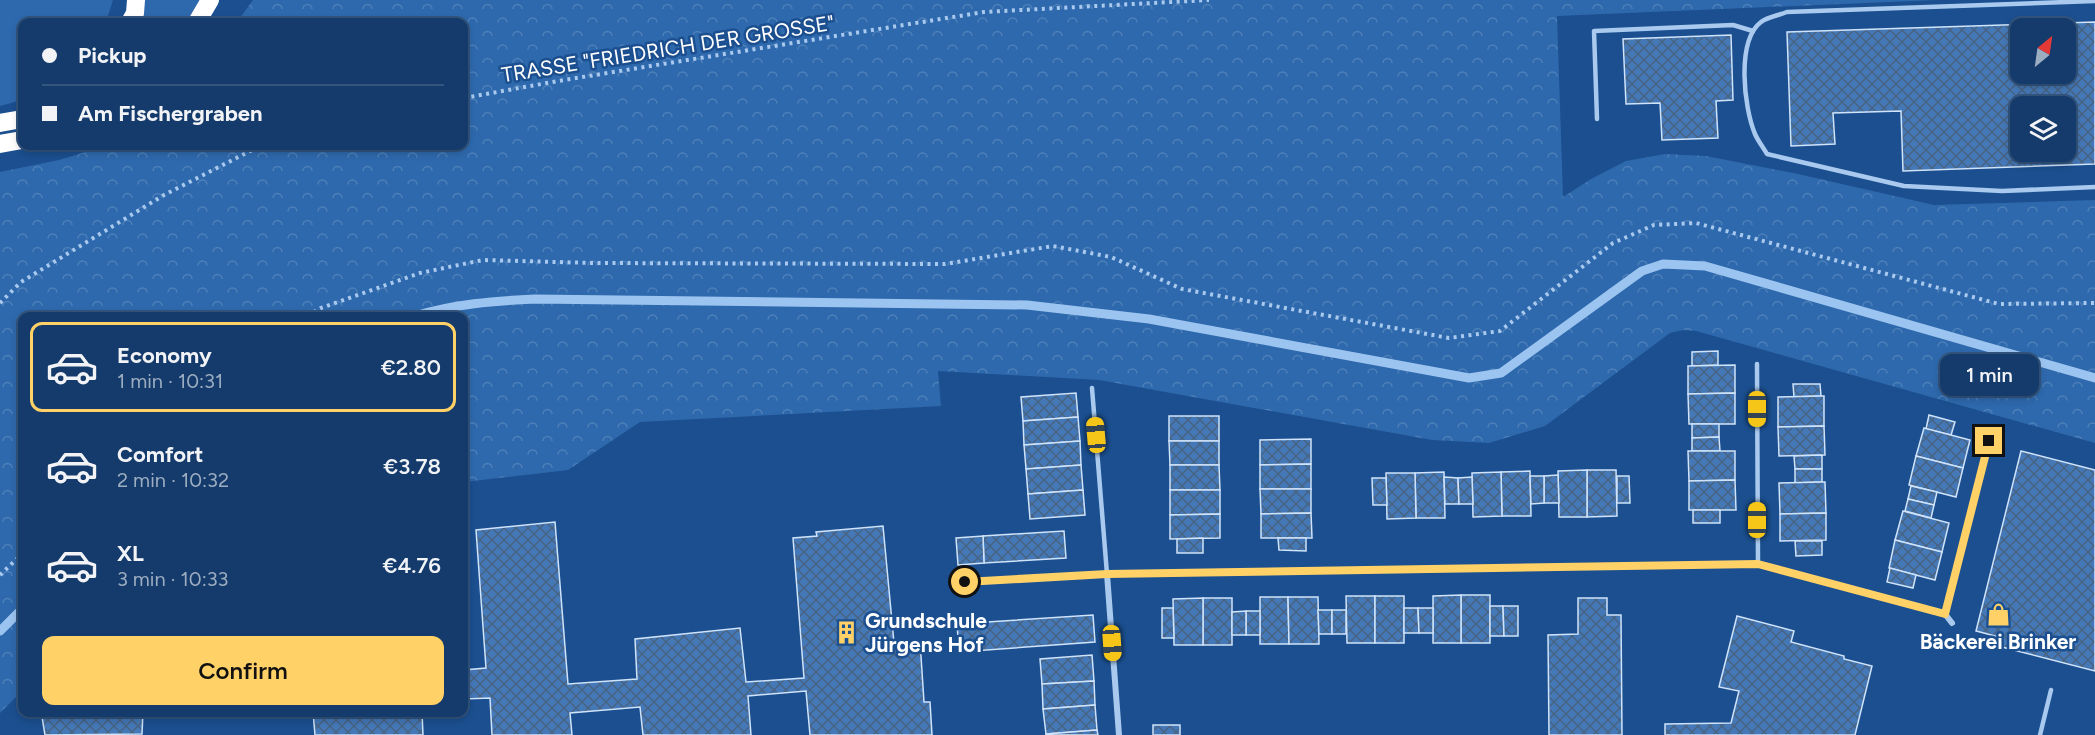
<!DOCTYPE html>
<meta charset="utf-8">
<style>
:root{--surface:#143b6b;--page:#1d4271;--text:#f1f3f6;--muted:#9dadc1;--line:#33557e;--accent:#ffd166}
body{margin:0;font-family:Figtree,sans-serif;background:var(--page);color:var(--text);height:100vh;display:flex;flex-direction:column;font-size:22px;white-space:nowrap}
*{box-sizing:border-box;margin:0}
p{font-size:20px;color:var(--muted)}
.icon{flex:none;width:33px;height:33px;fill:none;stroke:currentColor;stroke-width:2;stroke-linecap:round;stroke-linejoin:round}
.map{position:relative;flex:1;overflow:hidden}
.panel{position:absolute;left:18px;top:312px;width:450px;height:405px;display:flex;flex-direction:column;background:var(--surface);border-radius:12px;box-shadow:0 3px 9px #0003,0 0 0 2px var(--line)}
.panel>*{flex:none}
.banner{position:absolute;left:18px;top:18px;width:450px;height:132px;border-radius:12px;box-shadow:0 3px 9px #0003,0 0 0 2px var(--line);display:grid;align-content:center;height:132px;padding:0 24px;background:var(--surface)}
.needle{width:39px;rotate:29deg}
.buttons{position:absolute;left:2010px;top:18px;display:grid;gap:12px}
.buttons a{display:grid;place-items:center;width:66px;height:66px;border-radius:12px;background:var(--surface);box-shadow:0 3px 9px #0003,0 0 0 2px var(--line);font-size:30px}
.end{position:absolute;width:27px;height:27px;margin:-14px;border:8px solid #ffd166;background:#111;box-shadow:0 0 0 3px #111}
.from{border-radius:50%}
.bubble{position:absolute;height:42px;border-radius:12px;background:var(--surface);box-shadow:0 3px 9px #0003,0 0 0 2px var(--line);font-size:20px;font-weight:600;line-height:42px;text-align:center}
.car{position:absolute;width:18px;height:36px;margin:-18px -9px;border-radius:8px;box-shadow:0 0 4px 2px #0007;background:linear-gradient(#f5c518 24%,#345 0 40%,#f5c518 0 76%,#345 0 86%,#f5c518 0)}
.banner b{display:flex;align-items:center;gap:21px;height:57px;font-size:22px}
.banner b+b{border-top:2px solid var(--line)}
.banner i{width:15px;height:15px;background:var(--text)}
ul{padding:10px 0 0;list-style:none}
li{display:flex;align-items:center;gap:18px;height:90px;margin:0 12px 9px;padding:0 12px;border:3px solid transparent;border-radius:12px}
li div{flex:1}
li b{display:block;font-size:22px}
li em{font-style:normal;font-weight:600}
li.on{border-color:var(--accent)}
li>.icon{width:54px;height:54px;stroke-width:1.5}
.button{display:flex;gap:12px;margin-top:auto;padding:12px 24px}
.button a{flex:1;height:69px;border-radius:12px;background:var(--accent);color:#111;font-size:24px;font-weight:600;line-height:69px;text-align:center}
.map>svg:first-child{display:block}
.grass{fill:#2e69ad}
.forest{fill:url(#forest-crowns)}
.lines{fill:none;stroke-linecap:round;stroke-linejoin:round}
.stream{stroke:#9cc4f0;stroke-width:9}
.building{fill:url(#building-cross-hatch);stroke:#cfe3fa;stroke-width:1.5;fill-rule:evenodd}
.path{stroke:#a9c9ee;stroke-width:4;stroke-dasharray:3 4.5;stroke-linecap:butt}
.lane{stroke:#a9c9ee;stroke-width:4.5}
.street{stroke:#a9c9ee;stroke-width:6}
.highway{stroke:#fff;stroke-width:18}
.route{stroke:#ffd166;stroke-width:8}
.labels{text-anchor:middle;stroke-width:5;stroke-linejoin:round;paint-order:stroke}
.street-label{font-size:21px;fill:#fff;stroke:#1b4f8f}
.poi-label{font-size:21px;font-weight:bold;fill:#fff;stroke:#1b4f8f;text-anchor:start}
</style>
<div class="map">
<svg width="2095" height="735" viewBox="0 0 2095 735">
<defs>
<pattern id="forest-crowns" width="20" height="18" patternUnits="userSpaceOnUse" patternTransform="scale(1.5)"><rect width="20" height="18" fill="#2e69ad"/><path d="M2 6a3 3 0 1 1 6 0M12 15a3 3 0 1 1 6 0" fill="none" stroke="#4d80b9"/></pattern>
<pattern id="building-cross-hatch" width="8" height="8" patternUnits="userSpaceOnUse" patternTransform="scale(1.5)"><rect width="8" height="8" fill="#4478b7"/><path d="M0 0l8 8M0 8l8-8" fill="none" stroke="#486282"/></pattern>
</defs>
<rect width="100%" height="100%" fill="#1b4f8f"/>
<g class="grass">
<polygon points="0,0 113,0 106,22 22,22 22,100 0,106"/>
<polygon points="145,0 200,0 186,22 141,22"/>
</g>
<polygon class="forest" points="253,0 1937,0 1557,16 1563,197 1591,179 1626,161 1665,154 1706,156 1798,174 1934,205 2095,200 2095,443 1696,331 1683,330 1670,333 1545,426 1489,443 1432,440 1099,380 938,371 941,406 640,422 568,470 464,482 464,316 22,316 22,691 0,713 0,172 59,160 105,146 464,146 464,22 237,22"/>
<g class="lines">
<g class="stream">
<path d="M 415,316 C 454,304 494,301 535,299 L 1027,305 L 1149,319 L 1469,378 L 1501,373 L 1642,271 L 1663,264 L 1705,266 L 2095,378"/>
<polyline points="0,631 22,609"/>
</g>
</g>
<g class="building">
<path d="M 2095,22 L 2095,164 L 1903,171 L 1901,111 L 1833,113 L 1835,144 L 1791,146 L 1787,32 ZM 2020,28 L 2066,28 L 2066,74 L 2020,74 ZM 2020,106 L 2066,106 L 2066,152 L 2020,152 Z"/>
<polygon points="1731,35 1733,100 1716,101 1718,138 1662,140 1660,103 1626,104 1623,39"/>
<polygon points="1718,351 1718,365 1692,366 1692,352"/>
<polygon points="1735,365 1735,393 1688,394 1688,366"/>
<polygon points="1793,384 1820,384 1821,396 1794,397"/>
<polygon points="1076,393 1078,417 1023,421 1021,397"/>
<polygon points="1735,393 1735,424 1689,424 1688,394"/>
<polygon points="1821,396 1824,396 1824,426 1778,427 1778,397"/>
<polygon points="1929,415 1955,422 1951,435 1926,429"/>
<rect x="1169" y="416" width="50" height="25"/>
<polygon points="1078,417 1080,441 1024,445 1023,421"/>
<polygon points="1692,424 1719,424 1719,437 1692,438"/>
<polygon points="1824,426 1825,455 1779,456 1778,427"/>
<polygon points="1924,428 1970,440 1963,468 1916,456"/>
<polygon points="1719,437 1720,451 1692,451 1692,438"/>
<polygon points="1311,439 1311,464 1260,465 1260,440"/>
<polygon points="1080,441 1081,465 1026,469 1024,445"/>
<polygon points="1169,441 1219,441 1219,465 1170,465"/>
<polygon points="1688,451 1735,451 1735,480 1689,481"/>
<polygon points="2021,451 2095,470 2095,671 2002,647 1995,636 1976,631"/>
<polygon points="1822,455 1822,469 1795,469 1794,456"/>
<polygon points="1916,456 1963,468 1956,497 1909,485"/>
<polygon points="1311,464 1311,489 1260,489 1260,465"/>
<polygon points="1081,465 1083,490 1028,494 1026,469"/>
<polygon points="1170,465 1219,465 1220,490 1170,490"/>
<polygon points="1795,469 1822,469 1822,482 1795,483"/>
<polygon points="1587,470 1616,470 1617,516 1587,517"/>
<polygon points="1587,470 1587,517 1559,517 1558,471"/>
<polygon points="1530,471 1531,516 1502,516 1501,472"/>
<polygon points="1444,472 1445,518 1416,518 1415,473"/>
<polygon points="1501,472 1502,516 1473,517 1472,473"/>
<polygon points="1386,473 1415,473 1416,518 1387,519"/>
<polygon points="1558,475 1559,503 1544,503 1544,476"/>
<polygon points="1530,476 1544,476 1544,503 1531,504"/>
<polygon points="1617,476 1629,476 1630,503 1617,503"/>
<polygon points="1444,477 1458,478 1459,504 1445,504"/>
<polygon points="1472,477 1473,504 1459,504 1458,478"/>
<polygon points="1372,478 1386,478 1387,505 1373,505"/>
<polygon points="1735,480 1736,510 1689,510 1689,481"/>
<polygon points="1822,482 1825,482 1826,513 1780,514 1779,483"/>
<polygon points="1911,486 1937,492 1934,505 1908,499"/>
<polygon points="1260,489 1311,489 1311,513 1261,514"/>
<polygon points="1083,490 1085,515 1030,519 1028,494"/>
<polygon points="1170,490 1220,490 1220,514 1170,515"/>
<polygon points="1908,499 1934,505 1931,518 1905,511"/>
<rect x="1693" y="510" width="27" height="13"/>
<polygon points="1903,511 1949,523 1942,552 1895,540"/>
<polygon points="1311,513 1312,538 1261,538 1261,514"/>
<polygon points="1826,513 1826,540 1780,541 1780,514"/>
<polygon points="1220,514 1220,538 1170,539 1170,515"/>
<polygon points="555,522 568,684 637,679 635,639 740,628 746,682 804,678 793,538 817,536 816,532 883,526 894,643 920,641 924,702 930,702 932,735 810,735 806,691 748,696 751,735 643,735 640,707 570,713 572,735 492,735 490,698 464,699 464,670 486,668 476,530"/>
<polygon points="1064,531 1066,558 984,563 983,536"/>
<polygon points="983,536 984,563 958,565 956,538"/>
<polygon points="1203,538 1203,553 1177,553 1177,539"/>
<polygon points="1278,538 1306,538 1306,551 1279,550"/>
<polygon points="1895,540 1942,552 1935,580 1889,568"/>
<polygon points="1795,541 1822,541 1822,555 1796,556"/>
<polygon points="1890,568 1916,575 1913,588 1887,582"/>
<rect x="1461" y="595" width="29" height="48"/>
<polygon points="1461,595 1461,643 1433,643 1433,596"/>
<polygon points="1346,596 1375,596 1375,643 1347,643"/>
<rect x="1375" y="596" width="29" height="47"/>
<polygon points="1260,597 1288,597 1289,644 1260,644"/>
<polygon points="1288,597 1318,597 1319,644 1289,644"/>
<rect x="1203" y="598" width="29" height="47"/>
<polygon points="1203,598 1203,645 1174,645 1173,599"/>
<polygon points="1578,598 1607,598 1607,615 1621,615 1622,735 1549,735 1548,635 1578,634"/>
<polygon points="1490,606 1503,606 1504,636 1490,636"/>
<polygon points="1503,606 1518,606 1518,636 1504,636"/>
<polygon points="1162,608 1173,608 1174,638 1162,638"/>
<polygon points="1404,608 1418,608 1419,633 1404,633"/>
<polygon points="1418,608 1433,608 1433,633 1419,633"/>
<polygon points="1318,610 1332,610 1332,634 1319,634"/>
<rect x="1332" y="610" width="14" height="24"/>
<rect x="1246" y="611" width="14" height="24"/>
<polygon points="1246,611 1246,635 1232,635 1232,612"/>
<polygon points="1093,615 1095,642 959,652 957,624"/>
<polygon points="1737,616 1794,631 1791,642 1844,656 1844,659 1872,666 1855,735 1665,735 1665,724 1731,723 1739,691 1719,687"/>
<polygon points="1092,655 1094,681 1042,684 1040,659"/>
<polygon points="1094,681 1095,705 1043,709 1042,684"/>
<polygon points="1095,705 1097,730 1046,734 1043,709"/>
<polygon points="43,712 143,712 142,734 45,735 42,717"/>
<polygon points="313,712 422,712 423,735 315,735"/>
<rect x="1153" y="725" width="27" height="10"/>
<polygon points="1097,730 1098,735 1046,735 1046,734"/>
</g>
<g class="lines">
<g class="path">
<polyline points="464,98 558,81 984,12 1209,0"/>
<polyline points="0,303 21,282 164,195 260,146"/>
<polyline points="307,316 321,308 420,273 483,260 593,263 945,264 1053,246 1111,257 1182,289 1449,338 1500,331 1613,243 1654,225 1696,223 1999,304 2095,303"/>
<polyline points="0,575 22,554"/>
</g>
<g class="lane">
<path d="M 2095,1 L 1787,12 C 1780,15 1767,17 1761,22 C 1736,41 1744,108 1755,134 C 1758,141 1763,147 1767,154 L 1904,186 L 2002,191 L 2095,187"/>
<polyline points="1597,119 1594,31 1733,25 1753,31"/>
<polyline points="1757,364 1758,564"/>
<polyline points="965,582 1107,574 1092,388"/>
<polyline points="1945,614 1989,441"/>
<polyline points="2040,735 2051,690"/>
</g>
<polyline class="street" points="1119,735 1107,574 1758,564 1945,614 1952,623"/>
<g class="highway">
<polyline points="130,22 135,13 136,0"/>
<polyline points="197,22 210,0"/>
<polyline points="0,123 22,119"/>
<polyline points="0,144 22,140"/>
</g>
</g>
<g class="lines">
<polyline class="route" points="965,582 1107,574 1758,564 1945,614 1989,441"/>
</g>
<defs>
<symbol id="shop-bare" viewBox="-9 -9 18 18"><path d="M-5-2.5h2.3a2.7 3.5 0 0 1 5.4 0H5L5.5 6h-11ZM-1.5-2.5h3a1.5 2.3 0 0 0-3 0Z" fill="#ffd166" stroke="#1b4f8f" stroke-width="2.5" paint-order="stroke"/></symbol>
<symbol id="building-bare" viewBox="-9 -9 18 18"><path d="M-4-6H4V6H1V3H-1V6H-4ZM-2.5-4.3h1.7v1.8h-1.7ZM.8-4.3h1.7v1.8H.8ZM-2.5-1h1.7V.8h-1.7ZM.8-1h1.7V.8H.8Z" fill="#ffd166" stroke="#1b4f8f" stroke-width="2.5" paint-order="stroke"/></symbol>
</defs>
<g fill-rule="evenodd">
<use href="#shop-bare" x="1982" y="598" width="33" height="33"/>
<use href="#building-bare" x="830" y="616" width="33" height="33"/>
</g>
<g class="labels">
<g class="street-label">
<text transform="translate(668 49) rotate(-9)" y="7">TRASSE "FRIEDRICH DER GROSSE"</text>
</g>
<g class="poi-label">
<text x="865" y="628">Grundschule<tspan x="865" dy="24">Jürgens Hof</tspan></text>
<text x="1998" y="649" text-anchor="middle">Bäckerei Brinker</text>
</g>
</g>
</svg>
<div class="buttons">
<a><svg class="needle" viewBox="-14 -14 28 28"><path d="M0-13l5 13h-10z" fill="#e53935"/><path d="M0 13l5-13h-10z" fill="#9dadc1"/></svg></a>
<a><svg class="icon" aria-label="layers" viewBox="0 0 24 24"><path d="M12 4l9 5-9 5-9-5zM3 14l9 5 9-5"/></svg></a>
</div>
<i class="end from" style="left:965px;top:582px"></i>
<i class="end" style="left:1989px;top:441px"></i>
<div class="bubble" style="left:1940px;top:354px;width:99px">1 min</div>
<i class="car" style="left:1757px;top:409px;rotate:180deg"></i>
<i class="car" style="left:1096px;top:435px;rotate:355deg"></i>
<i class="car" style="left:1757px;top:520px;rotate:0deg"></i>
<i class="car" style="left:1112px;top:643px;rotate:176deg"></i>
<div class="banner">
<b><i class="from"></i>Pickup</b>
<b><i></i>Am Fischergraben</b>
</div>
<section class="panel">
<ul>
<li class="on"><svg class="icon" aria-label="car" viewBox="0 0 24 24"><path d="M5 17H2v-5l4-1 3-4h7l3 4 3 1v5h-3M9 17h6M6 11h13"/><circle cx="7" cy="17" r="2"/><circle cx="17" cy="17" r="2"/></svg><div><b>Economy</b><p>1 min · 10:31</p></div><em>€2.80</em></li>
<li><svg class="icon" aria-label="car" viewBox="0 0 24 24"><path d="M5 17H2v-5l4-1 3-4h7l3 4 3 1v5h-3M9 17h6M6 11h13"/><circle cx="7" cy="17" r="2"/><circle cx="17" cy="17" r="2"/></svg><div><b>Comfort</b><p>2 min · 10:32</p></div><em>€3.78</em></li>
<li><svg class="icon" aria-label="car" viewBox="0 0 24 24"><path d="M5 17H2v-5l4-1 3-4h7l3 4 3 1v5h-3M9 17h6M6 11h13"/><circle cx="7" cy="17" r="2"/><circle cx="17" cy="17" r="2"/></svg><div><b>XL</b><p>3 min · 10:33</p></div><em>€4.76</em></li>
</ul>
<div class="button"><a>Confirm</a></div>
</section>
</div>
